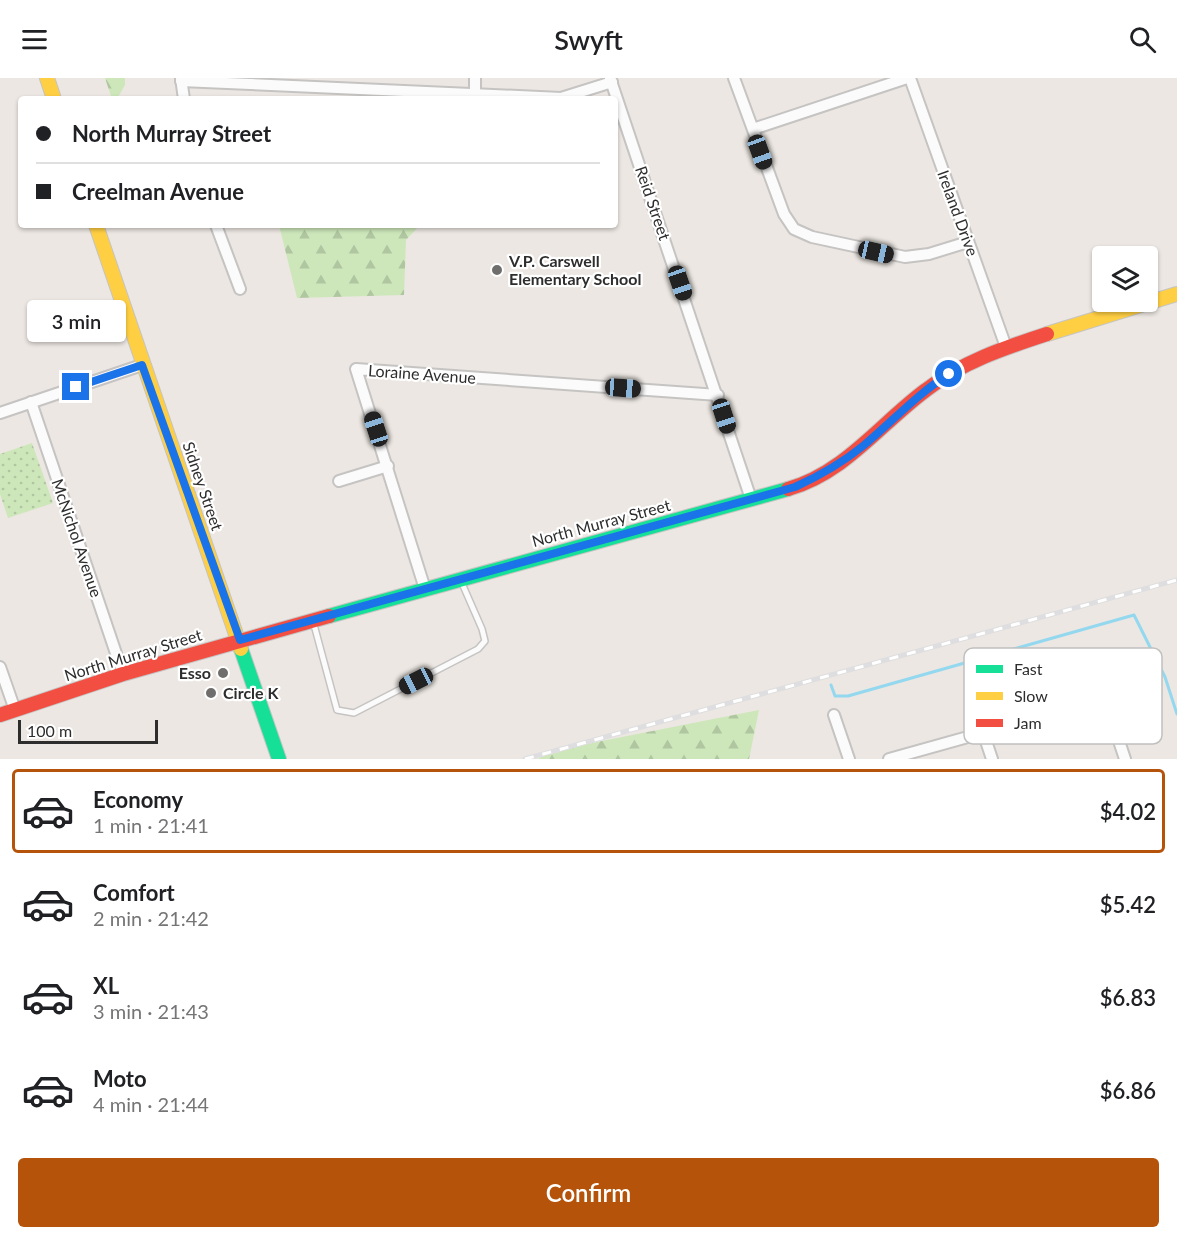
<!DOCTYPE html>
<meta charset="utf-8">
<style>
:root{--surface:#fff;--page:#f6f6f6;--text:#202124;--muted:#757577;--line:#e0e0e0;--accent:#b45309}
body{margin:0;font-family:Lato,sans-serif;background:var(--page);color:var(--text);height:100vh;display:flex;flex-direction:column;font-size:22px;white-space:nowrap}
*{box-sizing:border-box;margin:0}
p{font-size:20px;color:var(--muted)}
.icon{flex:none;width:33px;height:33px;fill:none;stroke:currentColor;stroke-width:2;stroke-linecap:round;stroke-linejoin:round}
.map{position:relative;height:681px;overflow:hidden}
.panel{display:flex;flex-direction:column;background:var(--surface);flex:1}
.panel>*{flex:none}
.guide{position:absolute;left:18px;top:18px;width:600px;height:132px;border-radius:6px;box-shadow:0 2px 4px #0004;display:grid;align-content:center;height:132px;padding:0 18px;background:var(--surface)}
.buttons{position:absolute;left:1092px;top:168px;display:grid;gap:12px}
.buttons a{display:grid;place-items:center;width:66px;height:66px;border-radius:6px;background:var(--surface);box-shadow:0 2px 4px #0004;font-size:30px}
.scale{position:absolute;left:18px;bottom:15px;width:140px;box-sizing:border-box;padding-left:6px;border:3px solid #2d2d2d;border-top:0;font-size:16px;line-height:21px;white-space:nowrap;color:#2d2d2d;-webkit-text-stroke:4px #fff;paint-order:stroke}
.end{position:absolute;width:27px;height:27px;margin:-14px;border:8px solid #1a73e8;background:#fff;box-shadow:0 0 0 3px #fff}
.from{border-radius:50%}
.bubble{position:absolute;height:42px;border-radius:6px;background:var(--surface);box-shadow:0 2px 4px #0004;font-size:20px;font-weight:600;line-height:42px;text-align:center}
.car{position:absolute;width:18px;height:36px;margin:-18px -9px;border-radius:8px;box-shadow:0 0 4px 2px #0007;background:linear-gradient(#222 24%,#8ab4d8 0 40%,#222 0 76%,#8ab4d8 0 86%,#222 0)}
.guide b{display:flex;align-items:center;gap:21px;height:57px;font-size:22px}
.guide b+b{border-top:2px solid var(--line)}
.guide i{width:15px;height:15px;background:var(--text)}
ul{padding:10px 0 0;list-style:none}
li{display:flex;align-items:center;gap:18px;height:84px;margin:0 12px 9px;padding:0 6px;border:3px solid transparent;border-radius:6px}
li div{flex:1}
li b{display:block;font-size:22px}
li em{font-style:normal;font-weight:600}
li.on{border-color:var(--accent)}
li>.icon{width:54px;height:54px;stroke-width:1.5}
.cta{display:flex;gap:12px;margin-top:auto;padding:12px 18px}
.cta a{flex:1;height:69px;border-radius:6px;background:var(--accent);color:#fff;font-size:24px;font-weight:600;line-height:69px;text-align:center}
header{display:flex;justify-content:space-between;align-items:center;height:78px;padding:0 18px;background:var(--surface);font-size:27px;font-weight:600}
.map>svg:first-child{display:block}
.forest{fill:url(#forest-firs)}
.park{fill:url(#park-dots)}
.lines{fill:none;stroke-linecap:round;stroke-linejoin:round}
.stream{stroke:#94d8ef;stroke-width:3}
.lane-casing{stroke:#c5c4c3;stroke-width:8}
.street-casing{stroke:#c5c4c3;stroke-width:14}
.fast-casing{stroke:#c5c4c3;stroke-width:16}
.slow-casing{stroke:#c5c4c3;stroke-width:16}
.jam-casing{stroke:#c5c4c3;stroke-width:16}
.lane{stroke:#fcfbfb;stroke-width:5}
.street{stroke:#fcfbfb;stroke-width:10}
.fast{stroke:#16e098;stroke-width:14}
.slow{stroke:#ffcf43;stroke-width:14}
.jam{stroke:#f24e42;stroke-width:14}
.rail-casing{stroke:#dedee0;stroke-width:5}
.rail{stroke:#fff;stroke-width:3;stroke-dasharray:9;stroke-linecap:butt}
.route{stroke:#1a73e8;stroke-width:8}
.poi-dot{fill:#706e6c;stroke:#fff;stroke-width:2}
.labels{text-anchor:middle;stroke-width:4.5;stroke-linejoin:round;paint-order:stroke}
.street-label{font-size:16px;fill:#2d2d2d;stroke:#fff}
.poi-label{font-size:16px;font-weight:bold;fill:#2d2d2d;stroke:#fff;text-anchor:start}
.key{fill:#fff;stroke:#c0c0c0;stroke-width:1.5}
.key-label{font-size:16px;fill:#2d2d2d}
</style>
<header><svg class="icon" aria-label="menu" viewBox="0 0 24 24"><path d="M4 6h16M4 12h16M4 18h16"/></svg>Swyft<svg class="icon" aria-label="search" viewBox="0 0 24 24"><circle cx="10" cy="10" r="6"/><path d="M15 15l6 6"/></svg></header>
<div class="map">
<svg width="1177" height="681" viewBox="0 0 1177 681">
<defs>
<pattern id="forest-firs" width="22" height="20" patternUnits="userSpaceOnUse" patternTransform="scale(1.5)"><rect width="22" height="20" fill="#cde7ba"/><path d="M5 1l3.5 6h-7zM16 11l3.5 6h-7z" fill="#b0c6a0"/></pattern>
<pattern id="park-dots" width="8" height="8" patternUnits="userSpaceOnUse" patternTransform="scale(1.5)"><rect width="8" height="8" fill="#cde7ba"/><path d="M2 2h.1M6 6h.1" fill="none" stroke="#b0c6a0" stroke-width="1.8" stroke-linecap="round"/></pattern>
</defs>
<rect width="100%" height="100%" fill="#ece7e2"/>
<g class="forest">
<polygon points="105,0 125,0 125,7 117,21 112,21"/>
<polygon points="279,147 420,147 406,162 404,217 297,220"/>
<polygon points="759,632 749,681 538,681 551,673"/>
</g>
<polygon class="park" points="32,365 53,425 8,440 0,416 0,376"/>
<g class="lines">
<polyline class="stream" points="831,607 835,618 848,618 1134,537 1165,599 1177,636"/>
<defs>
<polyline id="lane" points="313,543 337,632 354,635 478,571 485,563 482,551 461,503"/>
<g id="street">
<polyline points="181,0 184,21"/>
<polyline points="610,0 751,421"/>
<polyline points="734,0 784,136 794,151 812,159 905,179 929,176 968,164"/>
<polyline points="910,0 1006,269"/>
<polyline points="181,3 561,20 612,4"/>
<polyline points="475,16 475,0"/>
<polyline points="753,51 907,0"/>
<polyline points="216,147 240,211"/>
<polyline points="31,324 123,596"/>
<polyline points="0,335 142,287"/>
<polyline points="339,403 388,388"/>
<polyline points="425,511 356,291 718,317"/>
<polyline points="0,589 15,632"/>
<polyline points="1105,621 1125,681"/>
<polyline points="834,637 849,681"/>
<polyline points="984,657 992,681"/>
<polyline points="889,681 1154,607"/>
</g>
<g id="fast">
<polyline points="329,538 788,411"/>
<polyline points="241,571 279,681"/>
</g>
<g id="slow">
<polyline points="47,0 54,21"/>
<polyline points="96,147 241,571"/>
<polyline points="1047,256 1177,216"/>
</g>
<g id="jam">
<path d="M 788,411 C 845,395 881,345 926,312 C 962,284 1004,270 1047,256"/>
<polyline points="0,637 123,596 329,538"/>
</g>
</defs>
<use href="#lane" class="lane-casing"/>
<use href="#street" class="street-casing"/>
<use href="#fast" class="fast-casing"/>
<use href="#slow" class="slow-casing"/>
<use href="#jam" class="jam-casing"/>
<use href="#lane" class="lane"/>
<use href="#street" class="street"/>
<use href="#fast" class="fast"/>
<use href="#slow" class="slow"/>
<use href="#jam" class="jam"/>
<defs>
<polyline id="rail" points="525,681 1177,502"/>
</defs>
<use href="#rail" class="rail-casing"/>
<use href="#rail" class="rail"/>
</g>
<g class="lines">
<path class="route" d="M 76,309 L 142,287 L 240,562 L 795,409 C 819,398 842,385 863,368 C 892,344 917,316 949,296"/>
</g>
<g class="poi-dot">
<circle cx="497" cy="192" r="6"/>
<circle cx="223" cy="595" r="6"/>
<circle cx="211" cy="615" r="6"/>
</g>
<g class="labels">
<g class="street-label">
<text transform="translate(653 125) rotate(71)" y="6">Reid Street</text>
<text transform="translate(958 135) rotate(70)" y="6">Ireland Drive</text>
<text transform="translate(422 296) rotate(4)" y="6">Loraine Avenue</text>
<text transform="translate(203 408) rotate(71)" y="6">Sidney Street</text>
<text transform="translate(601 445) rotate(-15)" y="6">North Murray Street</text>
<text transform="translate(77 460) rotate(71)" y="6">McNichol Avenue</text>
<text transform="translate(133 577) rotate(-17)" y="6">North Murray Street</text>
</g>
<g class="poi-label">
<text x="509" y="189">V.P. Carswell<tspan x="509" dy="18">Elementary School</tspan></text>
<text x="211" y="601" text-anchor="end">Esso</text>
<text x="223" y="621">Circle K</text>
</g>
</g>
<rect x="964" y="570" width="198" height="96" rx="9" class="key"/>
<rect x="976" y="587" width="27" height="8" fill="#16e098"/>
<rect x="976" y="614" width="27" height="8" fill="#ffcf43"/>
<rect x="976" y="641" width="27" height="8" fill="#f24e42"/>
<g class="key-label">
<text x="1014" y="597">Fast</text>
<text x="1014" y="624">Slow</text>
<text x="1014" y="651">Jam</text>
</g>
</svg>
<div class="buttons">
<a><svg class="icon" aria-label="layers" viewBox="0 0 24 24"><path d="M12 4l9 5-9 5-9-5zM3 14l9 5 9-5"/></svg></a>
</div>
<div class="scale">100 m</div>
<i class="end from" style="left:949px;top:296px"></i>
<i class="end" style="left:76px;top:309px"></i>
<div class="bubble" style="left:27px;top:222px;width:99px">3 min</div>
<i class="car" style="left:760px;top:74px;rotate:160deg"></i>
<i class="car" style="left:876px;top:174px;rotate:103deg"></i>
<i class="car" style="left:680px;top:205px;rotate:161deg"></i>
<i class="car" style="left:623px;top:310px;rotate:94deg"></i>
<i class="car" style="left:724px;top:338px;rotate:162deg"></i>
<i class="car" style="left:376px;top:351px;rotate:342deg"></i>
<i class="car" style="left:416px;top:603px;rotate:243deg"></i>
<div class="guide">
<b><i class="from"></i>North Murray Street</b>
<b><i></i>Creelman Avenue</b>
</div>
</div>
<section class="panel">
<ul>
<li class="on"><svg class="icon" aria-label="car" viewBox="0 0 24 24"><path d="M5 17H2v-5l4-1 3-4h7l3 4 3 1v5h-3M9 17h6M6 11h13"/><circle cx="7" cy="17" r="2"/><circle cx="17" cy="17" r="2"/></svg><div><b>Economy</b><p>1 min · 21:41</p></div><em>$4.02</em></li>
<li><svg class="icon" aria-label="car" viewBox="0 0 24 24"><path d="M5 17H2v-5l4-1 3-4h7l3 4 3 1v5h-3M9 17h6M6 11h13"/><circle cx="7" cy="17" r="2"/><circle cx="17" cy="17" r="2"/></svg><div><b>Comfort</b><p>2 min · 21:42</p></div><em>$5.42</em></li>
<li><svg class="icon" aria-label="car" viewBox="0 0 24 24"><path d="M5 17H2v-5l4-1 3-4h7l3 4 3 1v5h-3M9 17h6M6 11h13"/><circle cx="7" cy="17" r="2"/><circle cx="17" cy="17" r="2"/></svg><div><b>XL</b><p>3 min · 21:43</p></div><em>$6.83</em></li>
<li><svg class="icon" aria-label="car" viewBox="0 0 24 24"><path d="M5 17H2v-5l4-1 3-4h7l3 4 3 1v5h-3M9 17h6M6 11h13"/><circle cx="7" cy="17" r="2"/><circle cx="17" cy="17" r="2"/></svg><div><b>Moto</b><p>4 min · 21:44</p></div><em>$6.86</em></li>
</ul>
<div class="cta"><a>Confirm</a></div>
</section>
